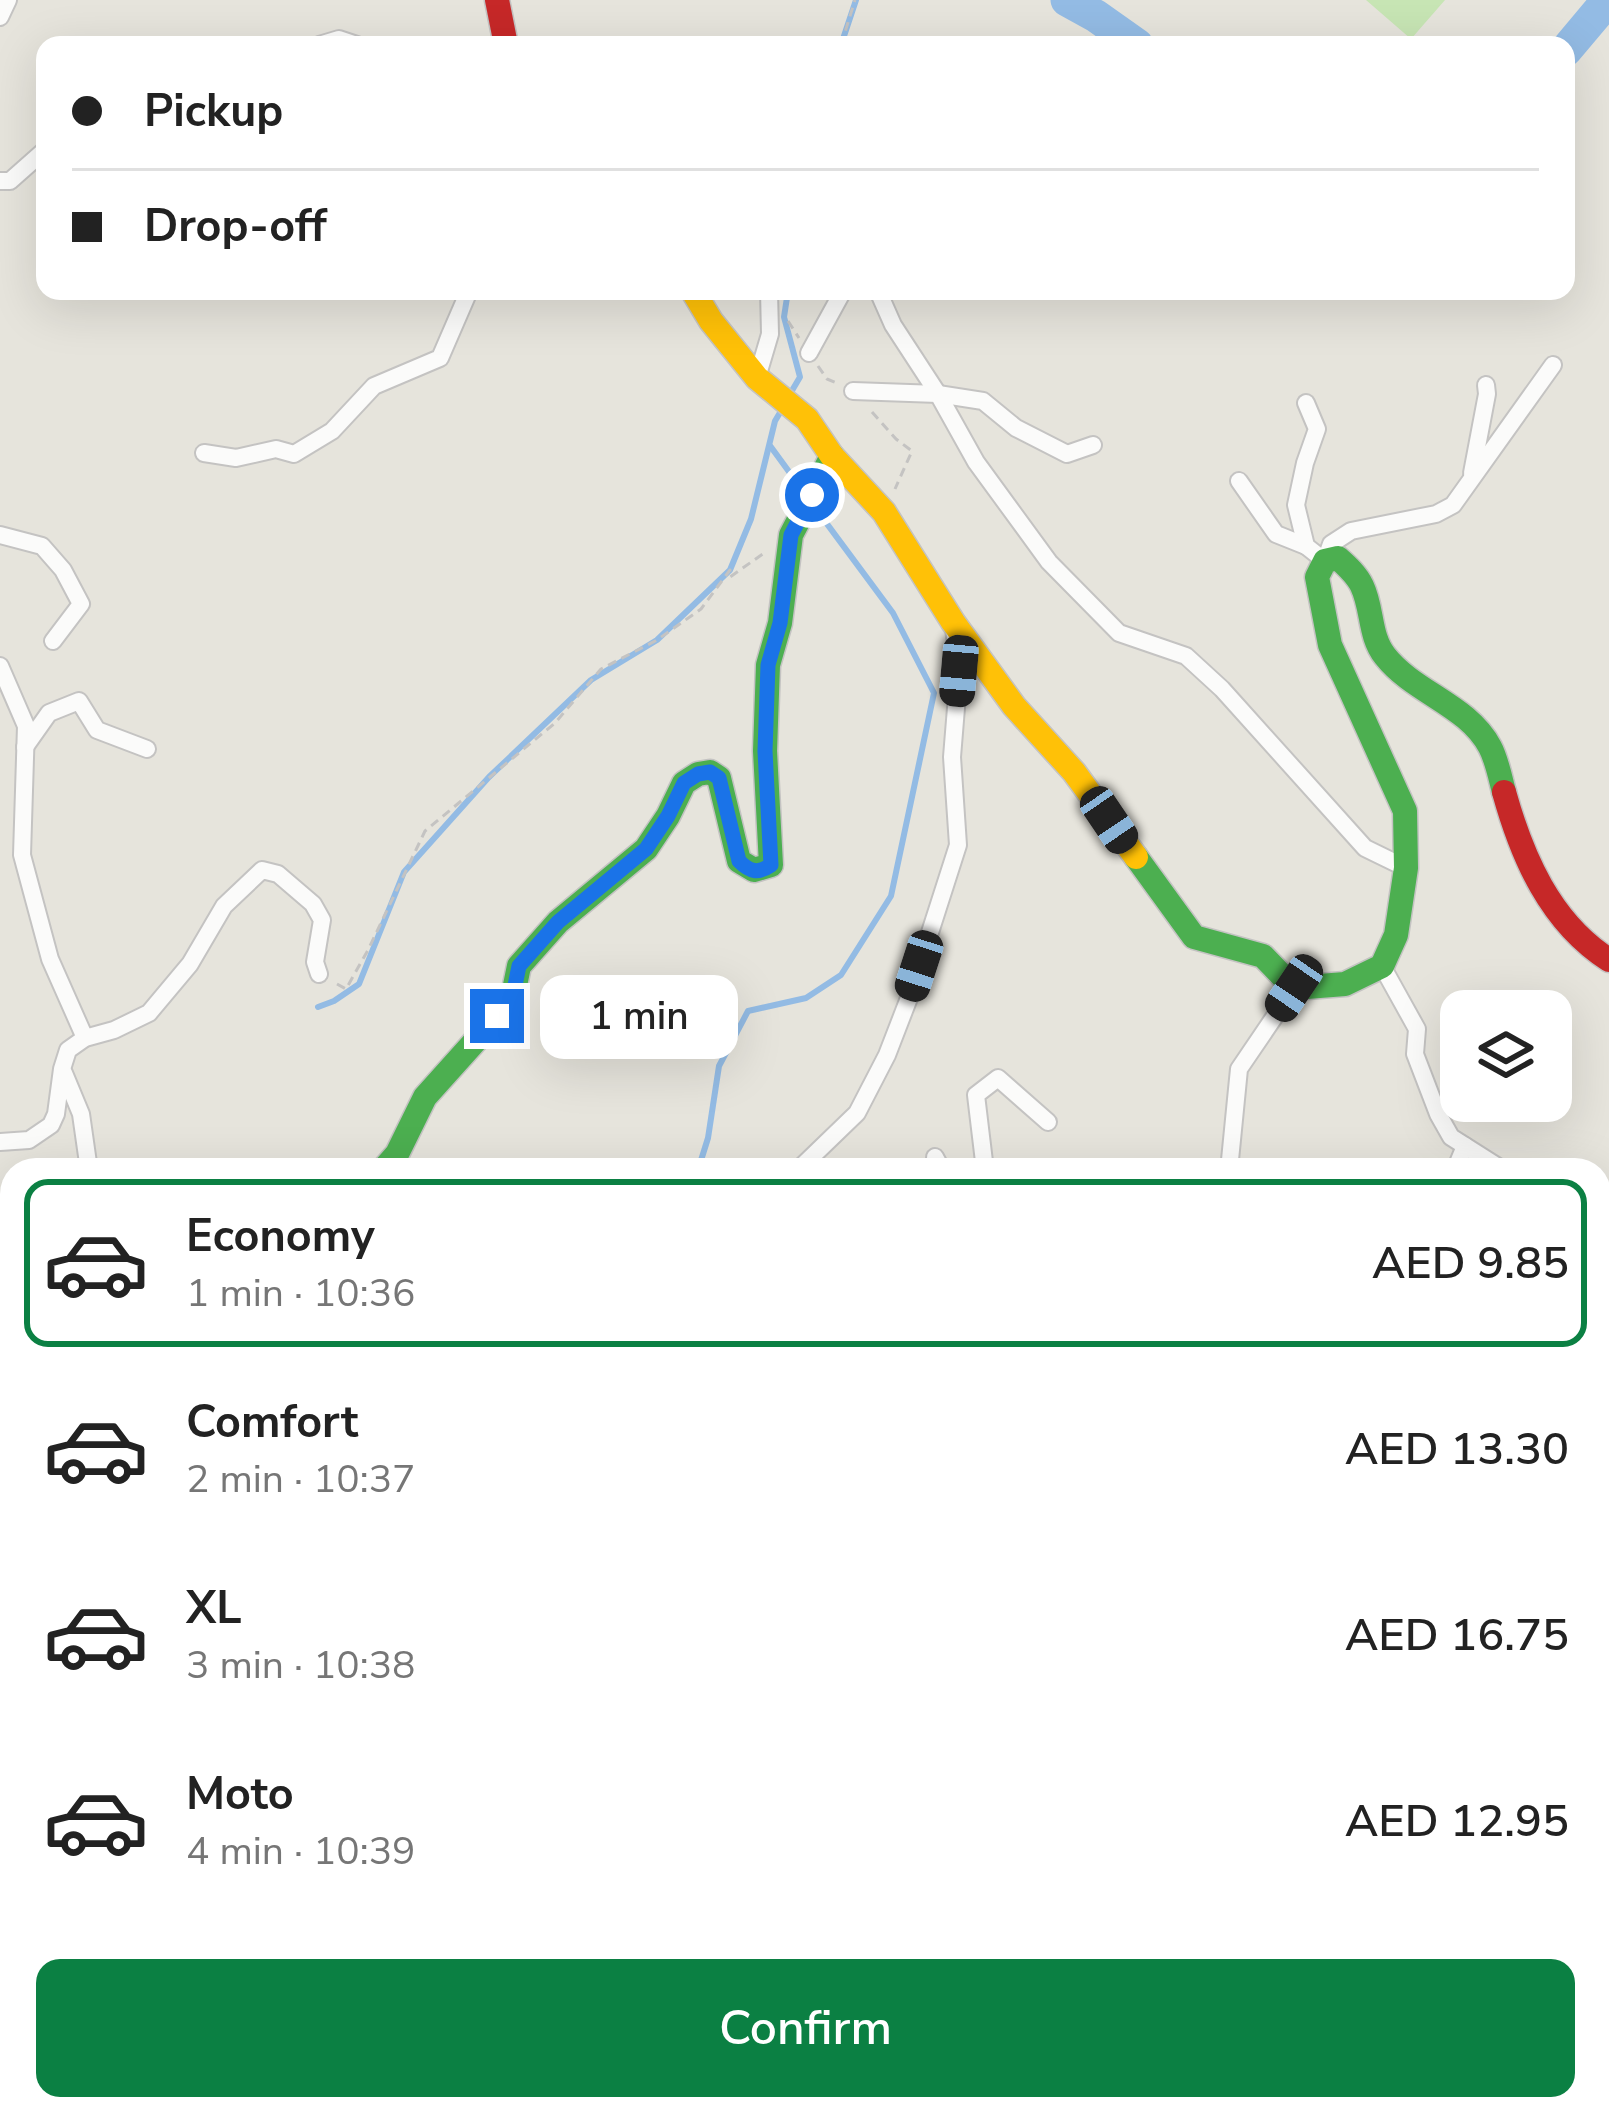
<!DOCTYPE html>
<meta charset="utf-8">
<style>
:root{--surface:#fff;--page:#f2f2f2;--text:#222;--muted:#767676;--line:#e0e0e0;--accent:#0b8043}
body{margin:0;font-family:"Nunito Sans",sans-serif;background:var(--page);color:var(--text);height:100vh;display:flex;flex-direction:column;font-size:45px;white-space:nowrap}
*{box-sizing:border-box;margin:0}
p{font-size:39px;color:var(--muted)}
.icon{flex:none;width:66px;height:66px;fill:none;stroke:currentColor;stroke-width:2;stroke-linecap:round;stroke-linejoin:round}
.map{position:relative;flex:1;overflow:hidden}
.sheet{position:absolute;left:0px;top:1158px;width:1611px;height:963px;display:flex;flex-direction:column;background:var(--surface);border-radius:36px 36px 0 0;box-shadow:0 12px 48px #0002}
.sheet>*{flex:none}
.hud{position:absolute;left:36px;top:36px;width:1539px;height:264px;border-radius:24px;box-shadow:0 12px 48px #0002;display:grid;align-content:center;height:264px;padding:0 36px;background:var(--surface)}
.controls{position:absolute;left:1440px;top:990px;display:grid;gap:24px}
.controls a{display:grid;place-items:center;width:132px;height:132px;border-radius:24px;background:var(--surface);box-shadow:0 12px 48px #0002;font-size:60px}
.end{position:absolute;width:54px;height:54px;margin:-27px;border:15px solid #1a73e8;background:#fff;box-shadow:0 0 0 6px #fff}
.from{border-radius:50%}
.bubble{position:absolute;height:84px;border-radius:24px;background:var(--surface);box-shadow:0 12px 48px #0002;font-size:39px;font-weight:600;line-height:84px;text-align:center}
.car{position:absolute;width:36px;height:72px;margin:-36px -18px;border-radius:15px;box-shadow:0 0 9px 3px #0007;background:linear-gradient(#222 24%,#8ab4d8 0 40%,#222 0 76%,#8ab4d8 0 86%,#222 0)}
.hud b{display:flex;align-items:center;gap:42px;height:114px;font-size:45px}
.hud b+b{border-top:3px solid var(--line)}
.hud i{width:30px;height:30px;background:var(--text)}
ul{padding:21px 0 0;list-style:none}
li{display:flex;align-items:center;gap:36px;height:168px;margin:0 24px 18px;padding:0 12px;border:6px solid transparent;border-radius:24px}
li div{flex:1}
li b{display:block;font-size:45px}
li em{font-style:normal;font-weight:600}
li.current{border-color:var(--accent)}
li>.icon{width:108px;height:108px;stroke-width:1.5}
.action{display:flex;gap:24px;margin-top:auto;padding:24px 36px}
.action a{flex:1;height:138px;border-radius:24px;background:var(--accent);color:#fff;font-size:48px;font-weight:600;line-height:138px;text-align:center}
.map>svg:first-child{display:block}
.pitch{fill:#c7e5b4}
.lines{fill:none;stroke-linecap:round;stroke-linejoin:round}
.stream{stroke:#93bbe4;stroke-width:6}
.river{stroke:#93bbe4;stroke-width:33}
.street-casing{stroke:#c4c3c2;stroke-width:20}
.fast-casing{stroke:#c4c3c2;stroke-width:27}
.slow-casing{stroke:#c4c3c2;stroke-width:27}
.jam-casing{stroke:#c4c3c2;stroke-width:27}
.path{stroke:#c4c3c2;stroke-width:3;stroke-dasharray:9 6;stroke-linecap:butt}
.street{stroke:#fbfbfa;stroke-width:16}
.fast{stroke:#4caf50;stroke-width:24}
.slow{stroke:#ffc107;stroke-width:24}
.jam{stroke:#c62828;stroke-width:24}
.route{stroke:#1a73e8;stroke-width:15}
</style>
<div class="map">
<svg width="1609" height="2120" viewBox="0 0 1609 2120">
<rect width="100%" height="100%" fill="#e6e4dc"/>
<polygon class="pitch" points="1366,0 1445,0 1411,39"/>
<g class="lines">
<g class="stream">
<polyline points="841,45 856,0"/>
<polyline points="788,291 784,317 800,377 790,394"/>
<polyline points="771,447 806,495"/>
<polyline points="318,1007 334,1001 359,984 404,872 489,777 591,680 657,640 730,570 751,519 775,421 784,406"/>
<polyline points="698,1170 708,1138 719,1066 748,1011 806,998 841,975 891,896 934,693 893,613 813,505"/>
<polyline points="0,2081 12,2067"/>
</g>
<g class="river">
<polyline points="1067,0 1096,16 1137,45"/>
<polyline points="1566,50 1608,0"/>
</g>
<defs>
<g id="street">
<polyline points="0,17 8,0"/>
<polyline points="319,45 339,39 357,45"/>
<polyline points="0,181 10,181 45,150"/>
<polyline points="878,291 893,325 938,394 976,462 1049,562 1119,633 1186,656 1222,689 1365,848 1406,868"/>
<polyline points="809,353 843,291"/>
<polyline points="757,378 770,334 769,291"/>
<polyline points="853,391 938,394 983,401 1016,428 1067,454 1093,445"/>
<polyline points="1306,403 1317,429 1305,463 1296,505 1306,546 1325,561 1331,544 1351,531 1436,514 1453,505 1553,365"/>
<polyline points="204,453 236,458 276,449 294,454 332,431 374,386 440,358 469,291"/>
<polyline points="1472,473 1487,394 1486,385"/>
<polyline points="1239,481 1276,534 1306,546"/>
<polyline points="0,535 42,546 63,570 81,604 53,641"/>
<polyline points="0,666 26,726 22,855 50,959 85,1038"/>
<polyline points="25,747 49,713 79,701 97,730 147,749"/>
<polyline points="1382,966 1417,1029 1415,1054 1438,1114 1451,1137 1503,1170"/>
<polyline points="64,1073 81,1114 89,1170"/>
<polyline points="0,1142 29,1140 51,1125 56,1114 62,1069 68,1050 85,1038 114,1030 149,1013 190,964 224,906 262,870 278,874 313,904 322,920 315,962 319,974"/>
<polyline points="935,1157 942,1170"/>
<polyline points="798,1170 857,1113 887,1055 909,998 958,845 952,757 959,671 954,628"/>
<polyline points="985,1170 976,1095 998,1078 1048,1122"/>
<polyline points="1229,1170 1239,1069 1294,988"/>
<polyline points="1455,1170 1465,1146"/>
<polyline points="0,1314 12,1287"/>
<polyline points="1599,1663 1609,1659"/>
<polyline points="861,2109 864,2120"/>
<polyline points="584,2120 630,2120 659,2109"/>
<polyline points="1432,2120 1435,2109"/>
<polyline points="1458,2120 1463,2109"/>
</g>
<g id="fast">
<path d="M 1136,857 L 1194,937 L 1263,956 L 1294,988 L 1345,984 L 1382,966 L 1396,935 L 1406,868 L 1405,811 L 1330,645 L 1317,577 L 1325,561 L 1338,558 C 1347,566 1357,575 1362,586 C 1373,609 1369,636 1385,656 C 1414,693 1468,705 1490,747 C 1497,760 1500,777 1504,792"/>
<polyline points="383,1170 397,1154 425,1097 512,1000 519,966 558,922 646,849 668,816 684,783 698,774 710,772 719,778 739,861 754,870 771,865 765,751 768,665 780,623 791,535 832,456"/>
</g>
<polyline id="slow" points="693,291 711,321 757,378 807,419 832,456 884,512 953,622 1014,706 1074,772 1136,857"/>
<g id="jam">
<polyline points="497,0 506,45"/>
<path d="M 1504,792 C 1522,857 1550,922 1609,960"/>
</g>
</defs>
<use href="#street" class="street-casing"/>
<use href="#fast" class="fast-casing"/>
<use href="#slow" class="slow-casing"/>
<use href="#jam" class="jam-casing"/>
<g class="path">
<polyline points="841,45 855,0"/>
<polyline points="788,321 799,338"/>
<polyline points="818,366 827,379 837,383"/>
<polyline points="872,412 896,439 912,451 895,489"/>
<polyline points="337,984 346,989 368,950 425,831 555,723 601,669 657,640 701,609 730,570 730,577 767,551"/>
</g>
<use href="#street" class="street"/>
<use href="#fast" class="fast"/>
<use href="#slow" class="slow"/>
<use href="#jam" class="jam"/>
</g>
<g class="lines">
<path class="route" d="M 497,1016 L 512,1000 L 519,966 L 558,922 L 646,849 L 668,816 L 684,783 L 698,774 L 710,772 L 719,778 L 739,861 C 750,872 758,874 771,865 L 765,751 L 768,665 L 780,623 L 791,535 L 812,495"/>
</g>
</svg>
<div class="controls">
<a><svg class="icon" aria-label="layers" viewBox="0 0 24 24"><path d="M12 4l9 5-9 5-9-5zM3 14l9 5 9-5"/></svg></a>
</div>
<i class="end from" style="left:812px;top:495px"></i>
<i class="end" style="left:497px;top:1016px"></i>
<div class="bubble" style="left:540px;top:975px;width:198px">1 min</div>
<i class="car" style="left:959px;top:671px;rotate:185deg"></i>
<i class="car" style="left:1109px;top:820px;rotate:146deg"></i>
<i class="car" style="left:919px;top:966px;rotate:198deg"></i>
<i class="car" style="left:1294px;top:988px;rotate:214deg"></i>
<div class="hud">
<b><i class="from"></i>Pickup</b>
<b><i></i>Drop-off</b>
</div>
<section class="sheet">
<ul>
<li class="current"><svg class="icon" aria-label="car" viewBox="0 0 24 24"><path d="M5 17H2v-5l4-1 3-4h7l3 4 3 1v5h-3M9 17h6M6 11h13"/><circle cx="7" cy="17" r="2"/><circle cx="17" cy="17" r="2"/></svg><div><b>Economy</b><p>1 min · 10:36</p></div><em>AED 9.85</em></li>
<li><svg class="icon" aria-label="car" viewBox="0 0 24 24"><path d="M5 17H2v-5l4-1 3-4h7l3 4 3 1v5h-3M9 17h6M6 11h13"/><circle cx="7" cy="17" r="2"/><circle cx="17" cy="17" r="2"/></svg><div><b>Comfort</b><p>2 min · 10:37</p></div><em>AED 13.30</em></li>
<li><svg class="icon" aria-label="car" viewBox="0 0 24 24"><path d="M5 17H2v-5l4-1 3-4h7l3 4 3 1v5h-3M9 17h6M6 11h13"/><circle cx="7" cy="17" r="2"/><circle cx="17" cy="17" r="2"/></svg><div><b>XL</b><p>3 min · 10:38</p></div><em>AED 16.75</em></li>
<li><svg class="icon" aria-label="car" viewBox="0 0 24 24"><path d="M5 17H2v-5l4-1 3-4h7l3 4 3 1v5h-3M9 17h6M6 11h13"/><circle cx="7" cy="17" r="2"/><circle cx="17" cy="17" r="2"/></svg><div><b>Moto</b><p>4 min · 10:39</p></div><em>AED 12.95</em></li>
</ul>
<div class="action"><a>Confirm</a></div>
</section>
</div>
